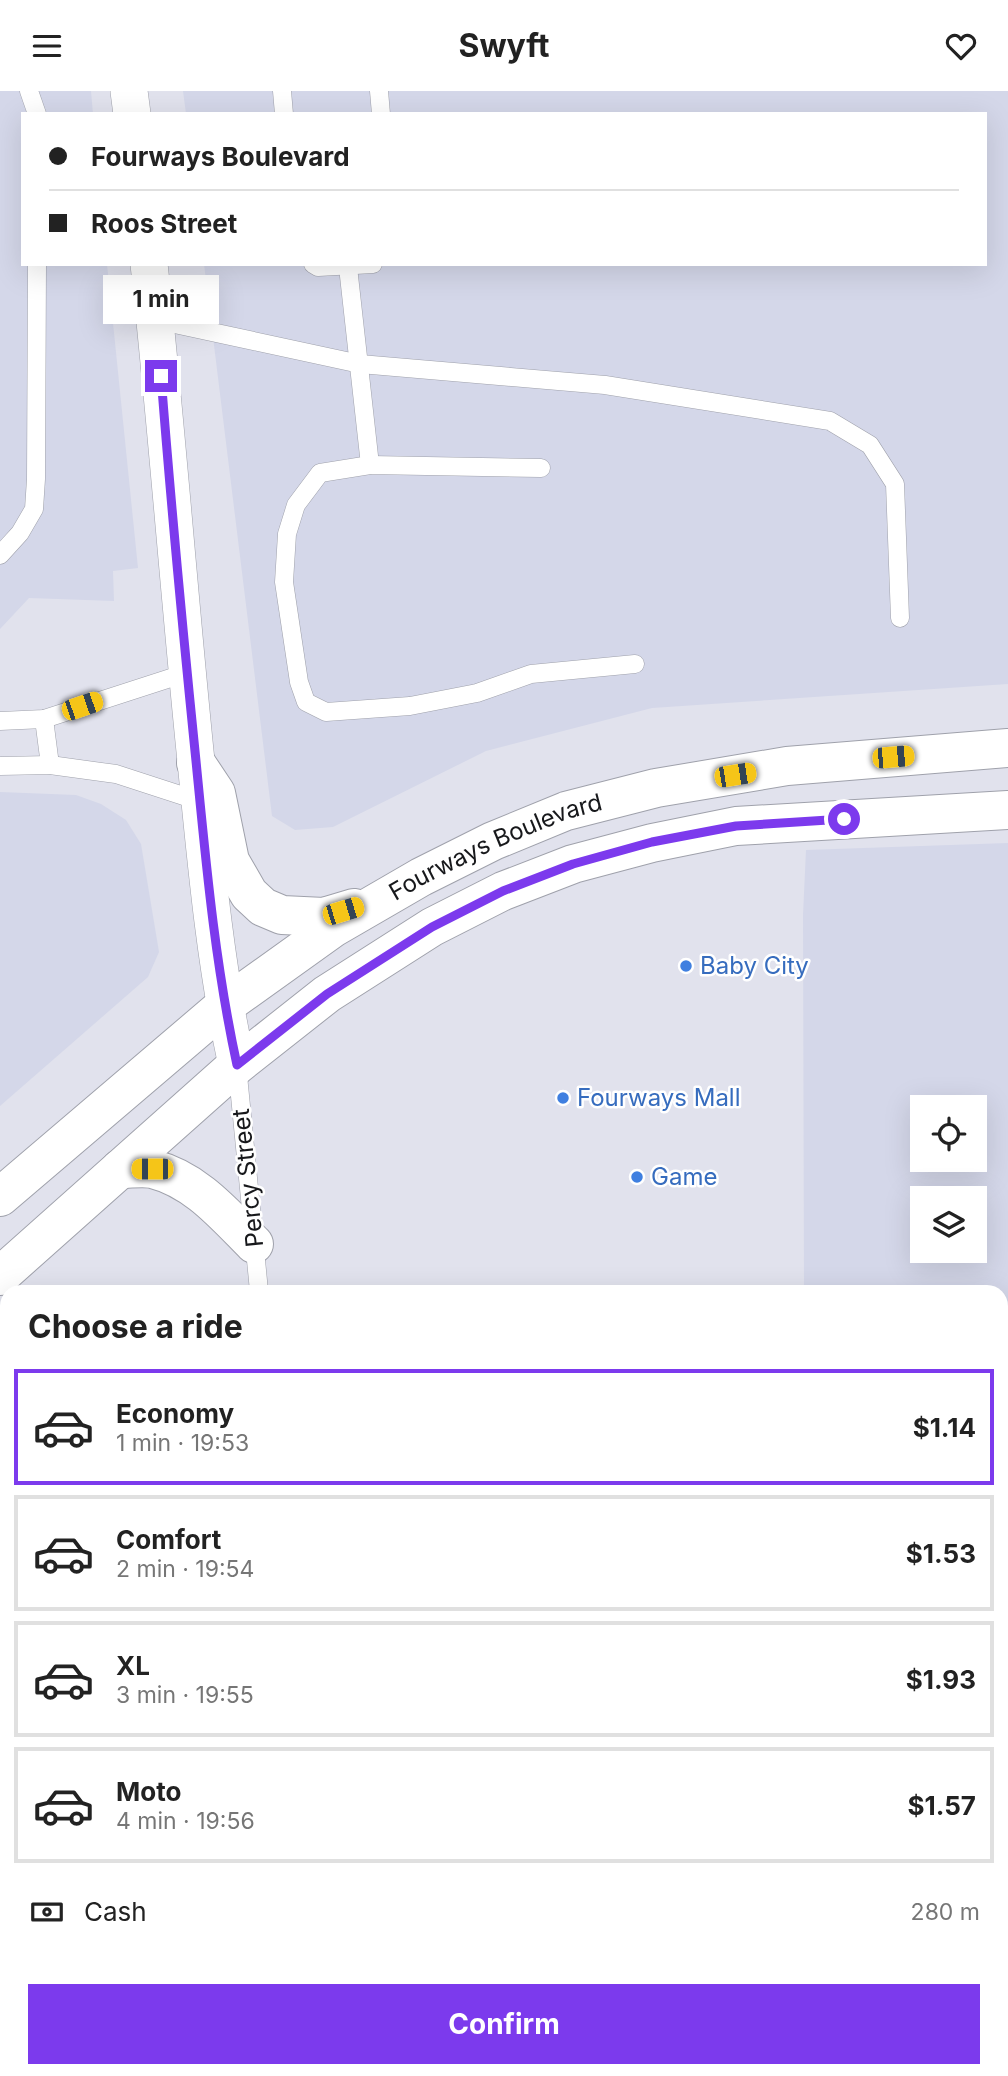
<!DOCTYPE html>
<meta charset="utf-8">
<style>
:root{--surface:#fff;--page:#f6f6f6;--text:#222;--muted:#767676;--line:#e0e0e0;--accent:#7c3aed}
body{margin:0;font-family:Inter,sans-serif;background:var(--page);color:var(--text);height:100vh;display:flex;flex-direction:column;font-size:26px;white-space:nowrap}
*{box-sizing:border-box;margin:0}
p{font-size:23px;color:var(--muted)}
.icon{flex:none;width:38px;height:38px;fill:none;stroke:currentColor;stroke-width:2;stroke-linecap:round;stroke-linejoin:round}
.map{position:relative;flex:1;overflow:hidden}
.drawer{position:absolute;left:0px;top:1194px;width:1008px;height:793px;display:flex;flex-direction:column;background:var(--surface);border-radius:21px 21px 0 0;box-shadow:0 7px 28px #0002}
.drawer>*{flex:none}
.top-card{position:absolute;left:21px;top:21px;width:966px;height:154px;border-radius:0px;box-shadow:0 7px 28px #0002;display:grid;align-content:center;height:154px;padding:0 28px;background:var(--surface)}
.controls{position:absolute;left:910px;top:1004px;display:grid;gap:14px}
.controls a{display:grid;place-items:center;width:77px;height:77px;border-radius:0px;background:var(--surface);box-shadow:0 7px 28px #0002;font-size:35px}
.end{position:absolute;width:32px;height:32px;margin:-16px;border:9px solid #7c3aed;background:#fff;box-shadow:0 0 0 4px #fff}
.from{border-radius:50%}
.bubble{position:absolute;height:49px;border-radius:0px;background:var(--surface);box-shadow:0 7px 28px #0002;font-size:23px;font-weight:700;line-height:49px;text-align:center}
.car{position:absolute;width:21px;height:42px;margin:-21px -10px;border-radius:9px;box-shadow:0 0 5px 2px #0007;background:linear-gradient(#f5c518 24%,#345 0 40%,#f5c518 0 76%,#345 0 86%,#f5c518 0)}
.top-card b{display:flex;align-items:center;gap:24px;height:66px;font-size:26px}
.top-card b+b{border-top:2px solid var(--line)}
.top-card i{width:18px;height:18px;background:var(--text)}
ul{padding:0;list-style:none}
li{display:flex;align-items:center;gap:21px;height:116px;margin:0 14px 10px;padding:0 14px;border:4px solid var(--line);border-radius:0px}
li div{flex:1}
li b{display:block;font-size:26px}
li em{font-style:normal;font-weight:700}
li.on{border-color:var(--accent)}
li>.icon{width:63px;height:63px;stroke-width:1.5}
h2{padding:0 28px;font-size:32px;line-height:84px}
.pay{display:flex;align-items:center;gap:18px;height:77px;padding:0 28px;font-size:26px}
.pay p{margin-inline-start:auto}
.primary-button{display:flex;gap:14px;margin-top:auto;padding:14px 28px}
.primary-button a{flex:1;height:80px;border-radius:0px;background:var(--accent);color:#fff;font-size:28px;font-weight:700;line-height:80px;text-align:center}
header{display:flex;justify-content:space-between;align-items:center;height:91px;padding:0 28px;background:var(--surface);font-size:32px;font-weight:700}
.map>svg:first-child{display:block}
.built{fill:#d4d7e9;fill-rule:evenodd}
.lines{fill:none;stroke-linecap:round;stroke-linejoin:round}
.lane-casing{stroke:#9fa1ab;stroke-width:19}
.street-casing{stroke:#9fa1ab;stroke-width:38}
.secondary-casing{stroke:#9fa1ab;stroke-width:40}
.lane{stroke:#fff;stroke-width:18}
.street{stroke:#fff;stroke-width:37}
.secondary{stroke:#fff;stroke-width:38}
.route{stroke:#7c3aed;stroke-width:9}
.shop-dot{fill:#3f7fe0;stroke:#fff;stroke-width:2.5}
.labels{text-anchor:middle;stroke-width:5;stroke-linejoin:round;paint-order:stroke}
.street-label{font-size:24px;fill:#17181b;stroke:#fff}
.shop-label{font-size:24px;fill:#366cbe;stroke:#fff;text-anchor:start}
</style>
<header><svg class="icon" aria-label="menu" viewBox="0 0 24 24"><path d="M4 6h16M4 12h16M4 18h16"/></svg>Swyft<svg class="icon" aria-label="heart" viewBox="0 0 24 24"><path d="M12 20l-8-8c-3-5 5-10 8-4 3-6 11-1 8 4z"/></svg></header>
<div class="map">
<svg width="1008" height="1985" viewBox="0 0 1008 1985">
<rect width="100%" height="100%" fill="#e1e2ed"/>
<g class="built">
<polygon points="0,0 91,0 93,23 23,23 23,173 107,173 138,477 113,480 114,510 29,507 0,538"/>
<polygon points="183,0 1008,0 1008,593 652,617 486,660 333,736 295,739 272,725 204,173 985,173 985,23 186,23"/>
<polygon points="0,701 76,704 101,713 126,729 141,753 159,861 148,886 0,1015"/>
<path d="M 1008,752 L 1008,1985 L 347,1985 L 347,1979 L 1001,1979 L 1001,1200 L 804,1200 L 803,824 L 806,759 ZM 922,1017 L 975,1017 L 975,1069 L 922,1069 ZM 922,1108 L 975,1108 L 975,1160 L 922,1160 Z"/>
</g>
<g class="lines">
<defs>
<g id="lane">
<polyline points="29,0 37,23"/>
<polyline points="282,0 284,23"/>
<polyline points="379,0 381,23"/>
<polyline points="313,173 318,176 373,173"/>
<polyline points="348,176 370,374"/>
<polyline points="156,229 360,273 605,294 830,330 870,354 895,393 900,527"/>
<polyline points="541,377 370,374 320,382 296,414 287,443 284,491 299,591 306,611 326,621 410,615 477,602 531,583 635,573"/>
<polyline points="0,464 20,442 34,418 36,388 37,173"/>
<polyline points="44,628 50,674"/>
<polyline points="0,630 44,628 186,582"/>
<polyline points="0,675 50,674 116,683 199,710"/>
<polyline points="237,974 259,1200"/>
<polyline points="0,1344 7,1346"/>
<polyline points="0,1871 7,1898"/>
<polyline points="0,1923 7,1923"/>
<polyline points="311,1979 311,1985"/>
</g>
<g id="street">
<polyline points="129,0 132,23"/>
<path d="M 149,173 C 167,338 179,504 196,670 C 206,772 215,873 237,974"/>
</g>
<g id="secondary">
<polyline points="196,672 216,702 230,770 249,803 263,816 282,824 324,826 354,817"/>
<path d="M 120,1078 C 131,1078 143,1076 153,1078 C 196,1089 224,1123 254,1153"/>
<path id="s1" d="M 0,1106 L 224,915 L 333,837 L 421,786 L 493,750 L 566,720 L 656,697 L 787,675 L 1008,657"/>
<polyline points="0,1185 237,974 327,903 432,836 503,800 573,773 652,752 736,735 1008,719"/>
</g>
</defs>
<use href="#lane" class="lane-casing"/>
<use href="#street" class="street-casing"/>
<use href="#secondary" class="secondary-casing"/>
<use href="#lane" class="lane"/>
<use href="#street" class="street"/>
<use href="#secondary" class="secondary"/>
</g>
<g class="lines">
<path class="route" d="M 161,285 C 171,413 183,542 196,670 C 206,772 215,873 237,974 L 327,903 L 432,836 L 503,800 L 573,773 L 652,751 L 736,735 L 844,728"/>
</g>
<g class="shop-dot">
<circle cx="686" cy="875" r="7"/>
<circle cx="563" cy="1007" r="7"/>
<circle cx="637" cy="1086" r="7"/>
</g>
<g class="labels">
<g class="street-label">
<text dy="8" stroke="none"><textPath href="#s1" startOffset="611">Fourways Boulevard</textPath></text>
<text transform="translate(248 1087) rotate(-96)" y="8">Percy Street</text>
</g>
<g class="shop-label">
<text x="700" y="883">Baby City</text>
<text x="577" y="1015">Fourways Mall</text>
<text x="651" y="1094">Game</text>
</g>
</g>
</svg>
<div class="controls">
<a><svg class="icon" aria-label="locate" viewBox="0 0 24 24"><circle cx="12" cy="12" r="6"/><path d="M12 2v4M12 18v4M2 12h4M18 12h4"/></svg></a>
<a><svg class="icon" aria-label="layers" viewBox="0 0 24 24"><path d="M12 4l9 5-9 5-9-5zM3 14l9 5 9-5"/></svg></a>
</div>
<i class="end from" style="left:844px;top:728px"></i>
<i class="end" style="left:161px;top:285px"></i>
<div class="bubble" style="left:103px;top:184px;width:116px">1 min</div>
<i class="car" style="left:82px;top:615px;rotate:71deg"></i>
<i class="car" style="left:893px;top:666px;rotate:85deg"></i>
<i class="car" style="left:735px;top:684px;rotate:81deg"></i>
<i class="car" style="left:343px;top:820px;rotate:73deg"></i>
<i class="car" style="left:152px;top:1078px;rotate:270deg"></i>
<div class="top-card">
<b><i class="from"></i>Fourways Boulevard</b>
<b><i></i>Roos Street</b>
</div>
<section class="drawer">
<h2>Choose a ride</h2>
<ul>
<li class="on"><svg class="icon" aria-label="car" viewBox="0 0 24 24"><path d="M5 17H2v-5l4-1 3-4h7l3 4 3 1v5h-3M9 17h6M6 11h13"/><circle cx="7" cy="17" r="2"/><circle cx="17" cy="17" r="2"/></svg><div><b>Economy</b><p>1 min · 19:53</p></div><em>$1.14</em></li>
<li><svg class="icon" aria-label="car" viewBox="0 0 24 24"><path d="M5 17H2v-5l4-1 3-4h7l3 4 3 1v5h-3M9 17h6M6 11h13"/><circle cx="7" cy="17" r="2"/><circle cx="17" cy="17" r="2"/></svg><div><b>Comfort</b><p>2 min · 19:54</p></div><em>$1.53</em></li>
<li><svg class="icon" aria-label="car" viewBox="0 0 24 24"><path d="M5 17H2v-5l4-1 3-4h7l3 4 3 1v5h-3M9 17h6M6 11h13"/><circle cx="7" cy="17" r="2"/><circle cx="17" cy="17" r="2"/></svg><div><b>XL</b><p>3 min · 19:55</p></div><em>$1.93</em></li>
<li><svg class="icon" aria-label="car" viewBox="0 0 24 24"><path d="M5 17H2v-5l4-1 3-4h7l3 4 3 1v5h-3M9 17h6M6 11h13"/><circle cx="7" cy="17" r="2"/><circle cx="17" cy="17" r="2"/></svg><div><b>Moto</b><p>4 min · 19:56</p></div><em>$1.57</em></li>
</ul>
<div class="pay"><svg class="icon" aria-label="cash" viewBox="0 0 24 24"><path d="M3 7h18v10H3z"/><circle cx="12" cy="12" r="2"/></svg>Cash<p>280 m</p></div>
<div class="primary-button"><a>Confirm</a></div>
</section>
</div>
